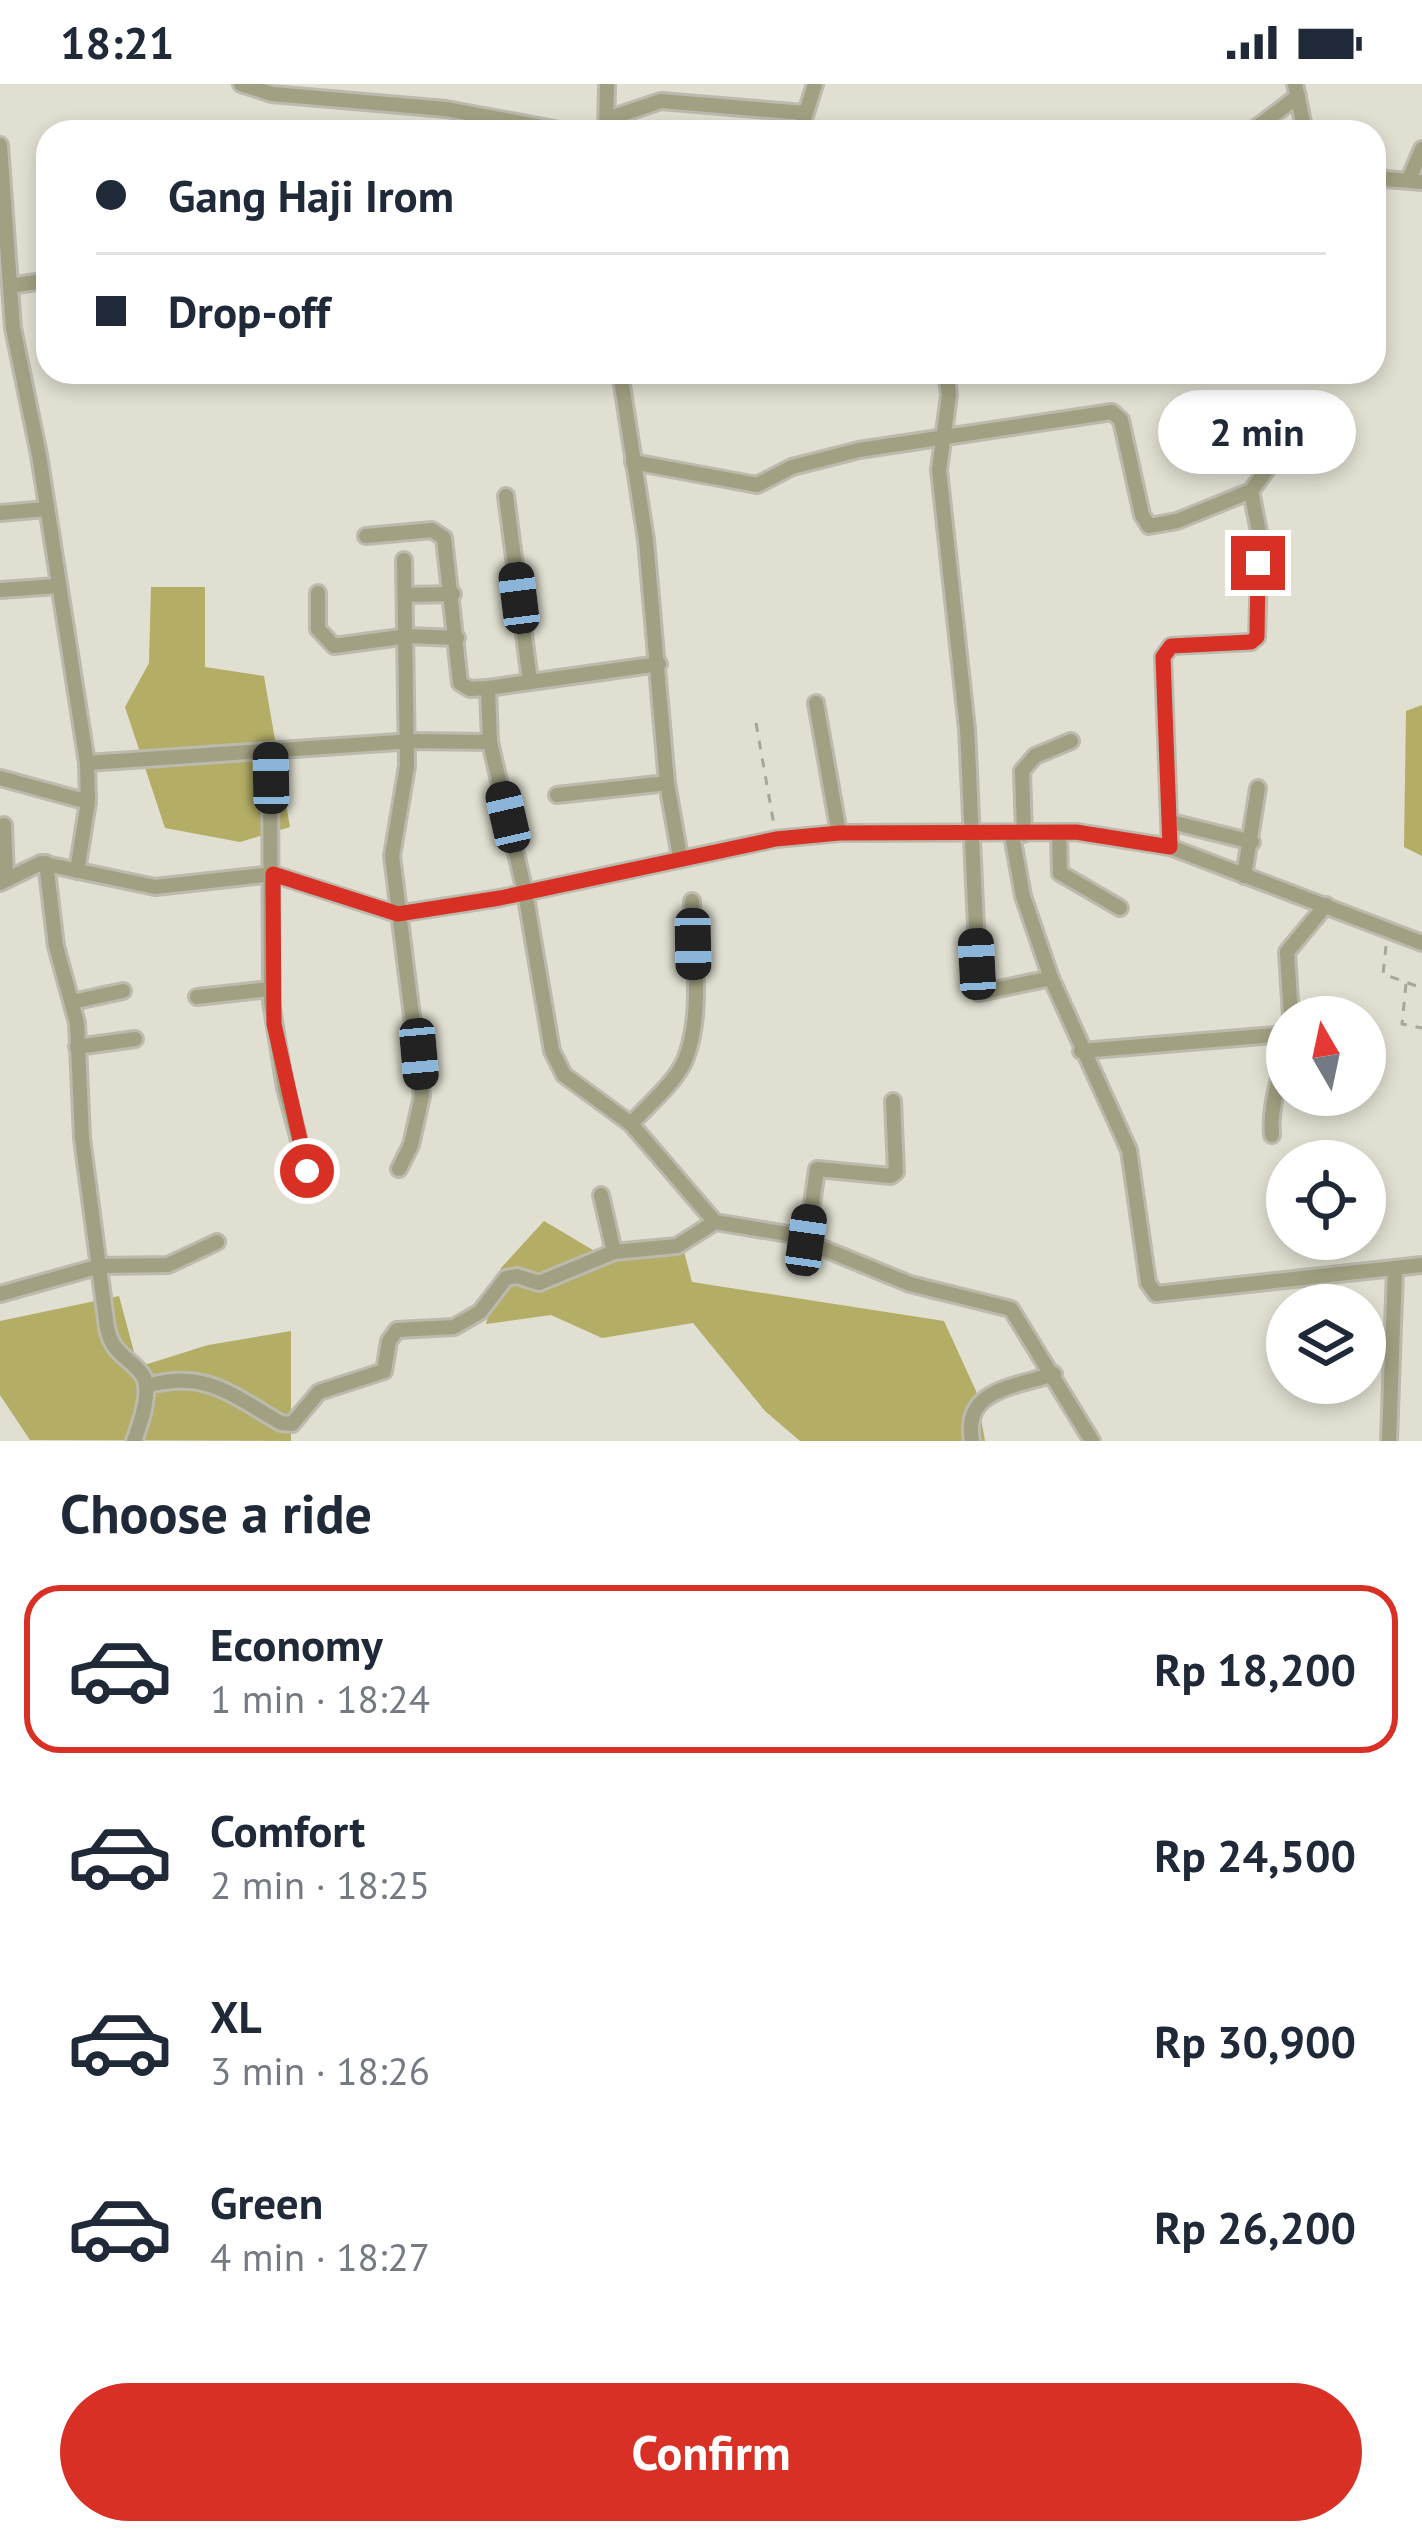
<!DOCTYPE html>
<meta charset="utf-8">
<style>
:root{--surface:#fff;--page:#f6f6f7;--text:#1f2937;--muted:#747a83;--line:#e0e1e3;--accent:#d93025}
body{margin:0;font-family:"PT Sans",sans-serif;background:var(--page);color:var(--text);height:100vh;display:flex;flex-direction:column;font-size:45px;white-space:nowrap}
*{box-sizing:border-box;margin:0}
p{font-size:39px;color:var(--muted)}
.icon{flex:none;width:66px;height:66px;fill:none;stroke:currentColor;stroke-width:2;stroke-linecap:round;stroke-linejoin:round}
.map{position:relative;height:1357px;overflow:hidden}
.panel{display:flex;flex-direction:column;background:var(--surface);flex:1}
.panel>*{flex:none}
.banner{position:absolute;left:36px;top:36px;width:1350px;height:264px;border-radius:36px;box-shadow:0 6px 18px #0003;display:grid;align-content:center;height:264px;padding:0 60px;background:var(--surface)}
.needle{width:78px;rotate:351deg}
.buttons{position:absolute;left:1266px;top:912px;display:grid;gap:24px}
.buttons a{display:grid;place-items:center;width:120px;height:120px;border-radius:50%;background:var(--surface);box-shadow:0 6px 18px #0003;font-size:60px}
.end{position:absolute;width:54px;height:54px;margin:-27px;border:15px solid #d93025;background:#fff;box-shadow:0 0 0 6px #fff}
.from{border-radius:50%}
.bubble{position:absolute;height:84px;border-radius:42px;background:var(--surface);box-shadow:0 6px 18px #0003;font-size:39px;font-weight:700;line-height:84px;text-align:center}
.car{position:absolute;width:36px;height:72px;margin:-36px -18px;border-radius:15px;box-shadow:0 0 9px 3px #0007;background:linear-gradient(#222 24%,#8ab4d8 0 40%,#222 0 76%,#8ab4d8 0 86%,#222 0)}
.banner b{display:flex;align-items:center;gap:42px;height:114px;font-size:45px}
.banner b+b{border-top:3px solid var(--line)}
.banner i{width:30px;height:30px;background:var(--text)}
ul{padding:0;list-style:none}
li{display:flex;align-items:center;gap:36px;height:168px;margin:0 24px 18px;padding:0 36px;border:6px solid transparent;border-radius:36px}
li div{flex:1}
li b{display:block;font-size:45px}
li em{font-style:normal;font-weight:700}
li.active{border-color:var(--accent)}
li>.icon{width:108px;height:108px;stroke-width:1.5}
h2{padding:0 60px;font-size:54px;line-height:144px}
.button{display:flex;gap:24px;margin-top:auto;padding:24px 60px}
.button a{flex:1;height:138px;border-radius:72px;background:var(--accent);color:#fff;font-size:48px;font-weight:700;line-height:138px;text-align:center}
.status{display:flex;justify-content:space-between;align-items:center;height:84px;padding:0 60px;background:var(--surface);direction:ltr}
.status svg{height:33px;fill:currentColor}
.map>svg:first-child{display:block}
.forest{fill:#b3ad65}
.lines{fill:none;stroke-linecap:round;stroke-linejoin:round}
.minor-casing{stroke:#bbbaad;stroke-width:20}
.path{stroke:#a7a69b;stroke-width:3;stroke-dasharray:9 9;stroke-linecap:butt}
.minor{stroke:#a2a082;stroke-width:14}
.route{stroke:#d93025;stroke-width:15}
</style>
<div class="status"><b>18:21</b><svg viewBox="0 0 49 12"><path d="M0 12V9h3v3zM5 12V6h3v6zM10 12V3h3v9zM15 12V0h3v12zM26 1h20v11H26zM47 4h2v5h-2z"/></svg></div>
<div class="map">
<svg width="1422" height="1357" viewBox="0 0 1422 1357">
<rect width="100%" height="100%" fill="#e0dfd1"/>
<g class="forest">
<polygon points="151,503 205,503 205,583 264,592 290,743 240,758 165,744 125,623 149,579"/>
<polygon points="1422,621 1422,772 1404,763 1406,627"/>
<polygon points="544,1137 603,1172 683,1164 692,1198 944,1237 976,1307 985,1357 800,1357 765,1327 693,1239 602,1254 551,1231 486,1240 501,1184"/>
<polygon points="119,1212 138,1283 208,1261 291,1247 291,1357 30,1356 0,1311 0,1237"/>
</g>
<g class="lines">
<defs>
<g id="minor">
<polyline points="241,0 272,10 446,25 570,48"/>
<polyline points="1295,0 1305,48"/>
<polyline points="607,35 661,17 804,29"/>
<polyline points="606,48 607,0"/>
<polyline points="800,48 815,0"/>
<polyline points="1251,48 1298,12"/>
<polyline points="0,61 13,244 39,371 87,679 88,718 77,787"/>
<polyline points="1374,94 1422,98"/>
<polyline points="1409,95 1422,65"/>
<polyline points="10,202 36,198"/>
<polyline points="620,288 646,456 667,699 680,773"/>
<polyline points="946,288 949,311 939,386 967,645 979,909 1051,894"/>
<polyline points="633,378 757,401 792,383 859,366 1112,328 1121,336 1142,431 1149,442 1177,437 1251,407"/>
<polyline points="506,412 530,597"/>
<polyline points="0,429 46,425"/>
<polyline points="366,452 432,446 444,454 460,599 470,605 488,604 490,658"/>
<polyline points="0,506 57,502"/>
<polyline points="318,509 318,545 334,562 408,552 457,554"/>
<polyline points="406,511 453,510"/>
<polyline points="488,604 659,580"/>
<polyline points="816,619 839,749"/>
<polyline points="270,667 271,918 285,1004 307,1086"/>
<polyline points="87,679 413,657 490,658 525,808 552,967 564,991 631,1040 715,1138 788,1150 910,1200 1011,1225 1092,1357"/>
<polyline points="0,694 88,718"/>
<polyline points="557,711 667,699"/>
<polyline points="1171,738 1252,758"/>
<polyline points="4,741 6,795"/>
<polyline points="1059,749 1060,789 1120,824"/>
<polyline points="1024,750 1022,687 1035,672 1071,657"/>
<polyline points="1012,751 1023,812 1051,894 1129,1066 1148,1199 1156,1210 1422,1181"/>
<polyline points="1170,763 1163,573 1171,562 1251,558 1257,553 1260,453 1251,407 1268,384 1274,348"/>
<path d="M 46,779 L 56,862 L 77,939 L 82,1054 L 107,1244 C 113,1271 127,1271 142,1290 C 153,1305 140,1341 134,1357"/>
<polyline points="1244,792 1258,704"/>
<polyline points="0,799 41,779 155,803 273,790 397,830 500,814 776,755 839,749 1076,748 1170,763 1422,859"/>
<polyline points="197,913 270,905"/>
<polyline points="72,918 123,907"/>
<polyline points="1291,933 1287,868 1326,821"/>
<polyline points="77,963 135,955"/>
<polyline points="1081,967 1287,950"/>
<path d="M 631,1040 C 648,1021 675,999 685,976 C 704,930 693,865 692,817"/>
<path d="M 1272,1051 C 1269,1017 1284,987 1287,953"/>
<polyline points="399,1085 411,1061 422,1012 392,772 407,682 404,476"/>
<polyline points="601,1111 614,1168"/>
<polyline points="807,1156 817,1085 891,1092 896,1088 893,1017"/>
<polyline points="0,1210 100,1182 168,1181 217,1158"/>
<path d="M 146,1302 C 205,1285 232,1311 281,1339 L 292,1340 L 319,1308 L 384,1287 L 389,1257 L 397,1246 L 454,1243 L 480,1228 L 506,1194 L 517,1192 L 539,1199 L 614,1168 L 677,1162 L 715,1138"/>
<path d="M 972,1357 C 962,1305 1015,1303 1054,1290"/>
<polyline points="1389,1357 1395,1185"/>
</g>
</defs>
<use href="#minor" class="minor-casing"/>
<g class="path">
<polyline points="756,639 774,741"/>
<polyline points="1386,862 1383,890 1422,904"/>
<polyline points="1406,900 1402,940 1422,944"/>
</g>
<use href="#minor" class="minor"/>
</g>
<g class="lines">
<polyline class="route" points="307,1087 274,940 273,790 398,830 500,814 776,755 839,749 1076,748 1170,763 1163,573 1171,562 1251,558 1257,553 1258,479"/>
</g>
</svg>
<div class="buttons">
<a><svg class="needle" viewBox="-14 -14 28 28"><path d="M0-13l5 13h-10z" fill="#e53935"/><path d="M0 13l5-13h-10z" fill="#747a83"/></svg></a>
<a><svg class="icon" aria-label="locate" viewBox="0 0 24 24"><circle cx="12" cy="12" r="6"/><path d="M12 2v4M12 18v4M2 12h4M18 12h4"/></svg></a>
<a><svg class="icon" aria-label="layers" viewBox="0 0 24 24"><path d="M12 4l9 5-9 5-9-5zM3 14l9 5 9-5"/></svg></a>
</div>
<i class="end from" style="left:307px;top:1087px"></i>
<i class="end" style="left:1258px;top:479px"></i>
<div class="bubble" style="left:1158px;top:306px;width:198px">2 min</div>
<i class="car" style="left:519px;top:514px;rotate:353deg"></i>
<i class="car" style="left:271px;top:694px;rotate:359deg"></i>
<i class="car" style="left:508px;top:733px;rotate:347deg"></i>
<i class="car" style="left:693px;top:860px;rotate:179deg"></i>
<i class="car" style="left:977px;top:880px;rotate:357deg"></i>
<i class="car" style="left:419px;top:970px;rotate:175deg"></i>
<i class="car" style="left:806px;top:1156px;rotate:8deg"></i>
<div class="banner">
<b><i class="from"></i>Gang Haji Irom</b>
<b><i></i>Drop-off</b>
</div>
</div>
<section class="panel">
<h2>Choose a ride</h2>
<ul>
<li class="active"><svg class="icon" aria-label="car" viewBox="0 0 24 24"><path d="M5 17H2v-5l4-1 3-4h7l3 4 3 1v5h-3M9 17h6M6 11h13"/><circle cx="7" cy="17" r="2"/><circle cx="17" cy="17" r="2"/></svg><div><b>Economy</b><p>1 min · 18:24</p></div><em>Rp 18,200</em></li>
<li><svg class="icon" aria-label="car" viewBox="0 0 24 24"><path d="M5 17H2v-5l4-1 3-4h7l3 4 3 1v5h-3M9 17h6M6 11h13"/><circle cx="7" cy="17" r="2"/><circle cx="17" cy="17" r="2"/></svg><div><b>Comfort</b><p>2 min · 18:25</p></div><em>Rp 24,500</em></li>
<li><svg class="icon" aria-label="car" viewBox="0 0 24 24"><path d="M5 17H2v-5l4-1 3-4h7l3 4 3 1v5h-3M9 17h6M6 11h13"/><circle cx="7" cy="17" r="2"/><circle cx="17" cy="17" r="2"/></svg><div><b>XL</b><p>3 min · 18:26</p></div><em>Rp 30,900</em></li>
<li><svg class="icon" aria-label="car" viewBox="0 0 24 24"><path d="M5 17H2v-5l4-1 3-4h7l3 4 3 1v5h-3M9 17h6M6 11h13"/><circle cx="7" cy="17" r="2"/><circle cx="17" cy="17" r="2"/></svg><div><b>Green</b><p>4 min · 18:27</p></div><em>Rp 26,200</em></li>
</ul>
<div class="button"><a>Confirm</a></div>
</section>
